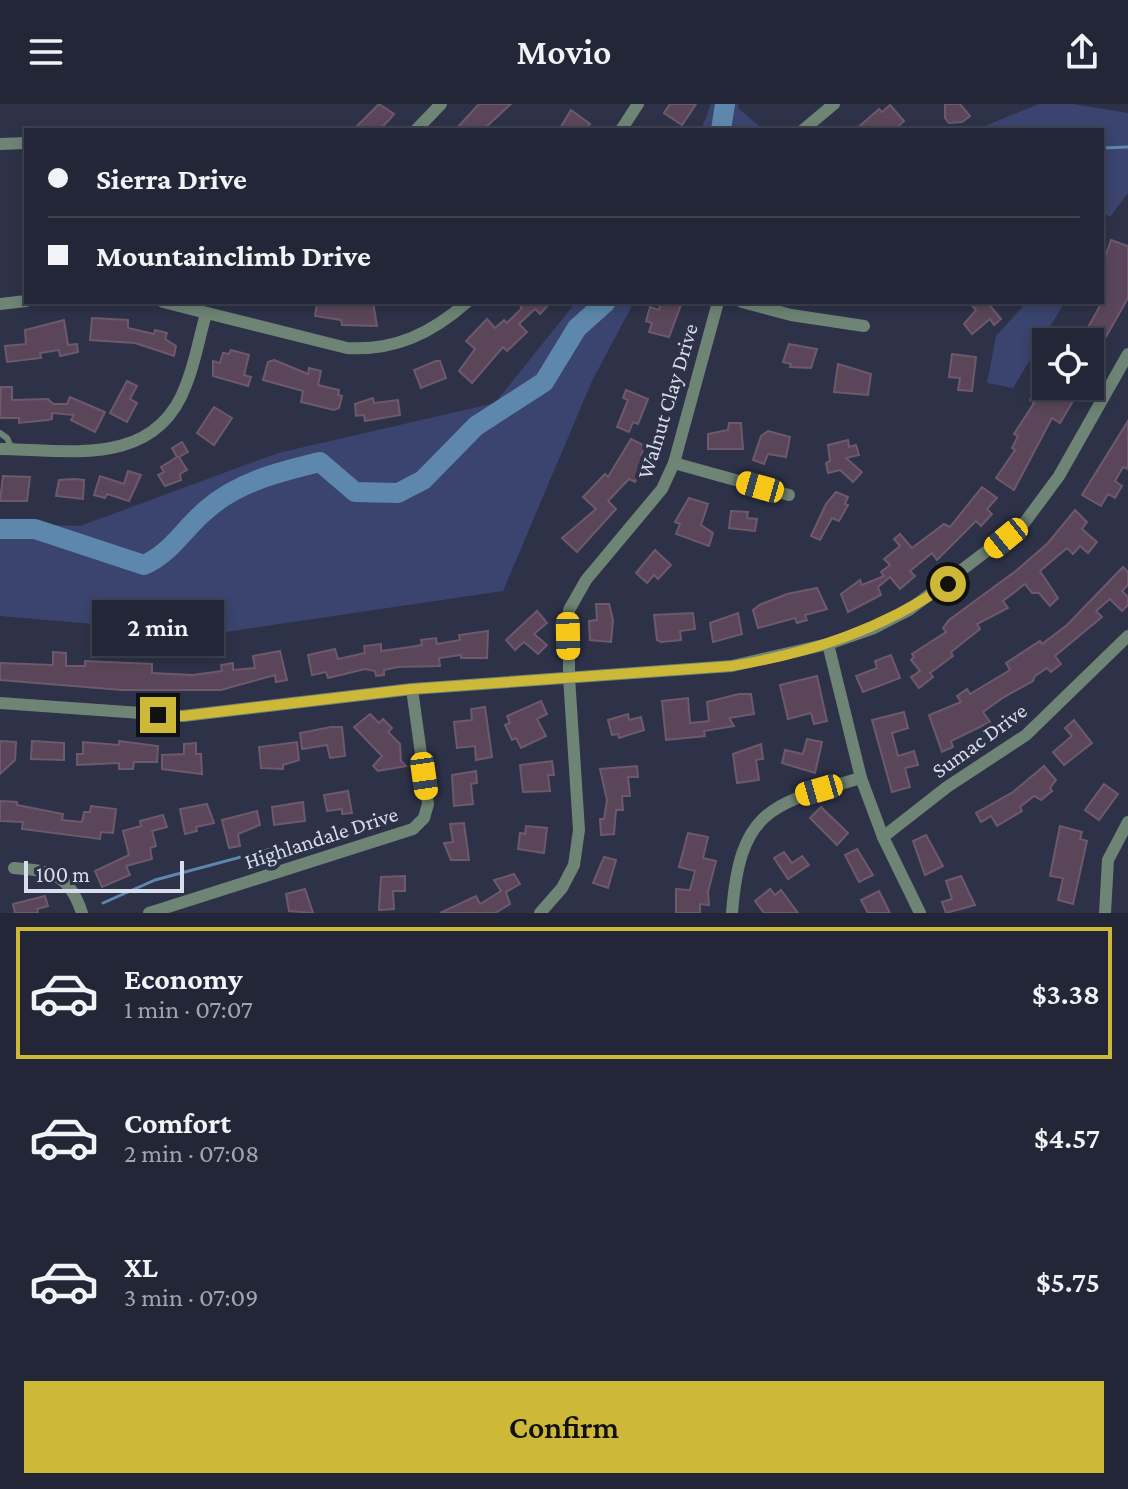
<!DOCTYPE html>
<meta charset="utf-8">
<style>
:root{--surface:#222636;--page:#2a2e3e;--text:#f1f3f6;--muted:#a2a5ad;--line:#3f4351;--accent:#ceb837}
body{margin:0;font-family:"Crimson Pro",serif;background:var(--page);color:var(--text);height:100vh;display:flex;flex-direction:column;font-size:30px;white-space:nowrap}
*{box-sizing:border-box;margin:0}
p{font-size:26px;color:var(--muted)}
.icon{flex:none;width:44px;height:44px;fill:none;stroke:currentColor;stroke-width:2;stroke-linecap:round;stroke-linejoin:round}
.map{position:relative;height:809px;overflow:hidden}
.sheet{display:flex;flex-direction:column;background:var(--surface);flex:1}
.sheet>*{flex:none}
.hud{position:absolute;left:24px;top:24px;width:1080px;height:176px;border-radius:0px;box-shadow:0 4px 12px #0003,0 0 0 2px var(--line);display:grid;align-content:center;height:176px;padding:0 24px;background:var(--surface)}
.buttons{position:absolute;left:1032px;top:224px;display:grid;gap:16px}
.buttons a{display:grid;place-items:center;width:72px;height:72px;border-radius:0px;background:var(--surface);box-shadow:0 4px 12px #0003,0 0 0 2px var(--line);font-size:40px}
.scale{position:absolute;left:24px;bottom:20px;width:160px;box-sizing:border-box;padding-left:8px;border:4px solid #d9deec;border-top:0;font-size:22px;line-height:28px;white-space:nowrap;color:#d9deec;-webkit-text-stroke:6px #2d3248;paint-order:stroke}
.end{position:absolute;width:36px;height:36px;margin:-18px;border:10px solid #ceb837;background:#111;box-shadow:0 0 0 4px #111}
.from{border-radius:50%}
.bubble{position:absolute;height:56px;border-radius:0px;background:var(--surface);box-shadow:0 4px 12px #0003,0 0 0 2px var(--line);font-size:26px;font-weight:600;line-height:56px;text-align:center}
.car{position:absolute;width:24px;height:48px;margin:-24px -12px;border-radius:10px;box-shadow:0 0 6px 2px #0007;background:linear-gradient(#f5c518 24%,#345 0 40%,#f5c518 0 76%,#345 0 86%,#f5c518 0)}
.hud b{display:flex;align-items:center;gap:28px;height:76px;font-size:30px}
.hud b+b{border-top:2px solid var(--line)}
.hud i{width:20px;height:20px;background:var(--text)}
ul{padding:14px 0 0;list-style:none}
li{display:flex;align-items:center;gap:24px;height:132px;margin:0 16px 12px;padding:0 8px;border:4px solid transparent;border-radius:0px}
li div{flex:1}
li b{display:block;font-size:30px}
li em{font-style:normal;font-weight:600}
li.active{border-color:var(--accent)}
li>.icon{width:72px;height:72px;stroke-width:1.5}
.primary-button{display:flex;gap:16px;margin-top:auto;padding:16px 24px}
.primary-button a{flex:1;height:92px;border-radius:0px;background:var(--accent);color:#111;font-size:32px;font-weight:600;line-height:92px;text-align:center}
header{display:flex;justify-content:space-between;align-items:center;height:104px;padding:0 24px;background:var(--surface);font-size:36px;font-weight:600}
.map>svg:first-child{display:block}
.green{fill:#3a446e}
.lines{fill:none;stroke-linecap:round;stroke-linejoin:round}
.stream{stroke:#5d87ac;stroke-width:3}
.river{stroke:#5d87ac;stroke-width:20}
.building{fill:#5a4658;stroke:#6e596c;stroke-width:2}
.service{stroke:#6e8475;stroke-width:6}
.minor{stroke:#6e8475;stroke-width:12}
.route{stroke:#ceb837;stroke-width:10}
.labels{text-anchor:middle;stroke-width:8;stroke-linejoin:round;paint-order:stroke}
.street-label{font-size:22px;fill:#d9deec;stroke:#2d3248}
</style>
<header><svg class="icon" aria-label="menu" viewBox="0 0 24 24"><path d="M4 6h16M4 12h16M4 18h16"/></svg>Movio<svg class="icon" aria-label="share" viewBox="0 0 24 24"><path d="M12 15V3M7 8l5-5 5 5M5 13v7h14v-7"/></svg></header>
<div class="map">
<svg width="1128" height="809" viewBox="0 0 1128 809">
<rect width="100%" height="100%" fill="#2d3248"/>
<g class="green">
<polygon points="711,0 739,0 738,4 764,26 701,26"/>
<polygon points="1039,0 1073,0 1128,9 1128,89 1110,113 1102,108 1102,26 975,26"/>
<polygon points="576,198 634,198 592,277 503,487 212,530 0,512 0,419 80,422 278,349 495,299"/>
<polygon points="1027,198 1065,198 1013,284 987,279 996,232"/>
</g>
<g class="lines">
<g class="stream">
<polyline points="1102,44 1128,43"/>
<polyline points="103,799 155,776 335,728"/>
</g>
<g class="river">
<polyline points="721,26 725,0"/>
<path d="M 0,425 L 35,425 L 144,461 C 170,450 184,425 205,407 C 237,378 279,368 320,358 L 355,388 L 398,389 L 423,376 L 476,322 L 544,278 L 577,224 L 606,198"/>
</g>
</g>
<g class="building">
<polygon points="379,0 394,10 389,16 379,26 353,26"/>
<polygon points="479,0 511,0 487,22 487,26 455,26"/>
<polygon points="670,0 696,0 682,21 664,9"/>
<polygon points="945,0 960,0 970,12 962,18 949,19 945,14"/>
<polygon points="890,1 904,17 894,26 855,26 879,5 882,8"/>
<polygon points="571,6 590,20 585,26 559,26"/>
<polygon points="1111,136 1128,142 1128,194 1090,261 1090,238 1080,238 1102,198 1102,162"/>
<polygon points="317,198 373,198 377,222 342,221 341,216 315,212"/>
<polygon points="517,198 551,198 540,210 535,205 519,220 527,228 507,247 503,243 472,279 459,267 475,245 466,237 487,215 495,224 504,216 507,219 522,204"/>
<polygon points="661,198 682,198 669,233 649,228 652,219 646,217 650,203 659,206"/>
<polygon points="969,198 987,198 1001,215 994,221 990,215 972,230 964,220 976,206"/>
<polygon points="92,214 128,216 128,224 154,230 155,226 167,229 165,235 176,242 174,252 135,239 90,236"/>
<polygon points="64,216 68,241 77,240 78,248 60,252 59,246 40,249 41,254 7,258 5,242 26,240 25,226"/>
<polygon points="789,240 817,245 811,264 790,263 791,260 783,258"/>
<polygon points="231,246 249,251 244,271 251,273 248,282 213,272 213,257 220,259 223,249 229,250"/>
<polygon points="952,250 976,253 972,287 958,286 960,274 949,273"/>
<polygon points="274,256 308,270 309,264 321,267 318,281 339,286 338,291 342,292 339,304 334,306 301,298 303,287 263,276 268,258"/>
<polygon points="436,257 440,257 446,274 421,284 414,266"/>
<polygon points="838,260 871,270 868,291 834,288"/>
<polygon points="127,277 137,282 130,295 137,299 127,318 110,309"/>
<polygon points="1038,280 1082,282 1060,319 1052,314 1014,386 996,374 1015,346 1012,344 1018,332 1014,330 1034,299 1030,296"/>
<polygon points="1,283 12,283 12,296 48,295 53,300 67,300 70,293 105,308 95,328 71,316 74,311 52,309 52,315 48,316 19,319 19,314 0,314"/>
<polygon points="626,286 648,295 638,320 633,318 629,328 617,323 628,296 623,294"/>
<polygon points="373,294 374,299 398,296 400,311 365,317 364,311 356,312 355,300"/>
<polygon points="214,303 232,314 214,341 197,329"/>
<polygon points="1128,317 1128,365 1123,363 1115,377 1122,382 1115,394 1108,390 1101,402 1082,391"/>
<polygon points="729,319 741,319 743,345 708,345 708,330 728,326"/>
<polygon points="768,327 790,333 786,353 768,350 764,360 753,356 761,332"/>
<polygon points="631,335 645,342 641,351 647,354 635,378 629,375 608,397 616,405 577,448 562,434 596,405 583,393 605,370 608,373"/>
<polygon points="848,336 849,343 856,341 859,351 846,354 862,368 853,378 840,366 828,369 826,359 830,357 828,341"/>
<polygon points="182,338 188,348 179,353 187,366 180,370 181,376 165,382 158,371 164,368 161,363 177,353 172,344"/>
<polygon points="128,367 141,371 129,397 107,390 105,394 94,391 100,372 124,380"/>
<polygon points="3,372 30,373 27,397 0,397"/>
<polygon points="74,375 84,376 83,395 56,392 59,376"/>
<polygon points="982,383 997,394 987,405 992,410 981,422 976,417 937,456 932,449 910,467 915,472 900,485 890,473 878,483 881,491 848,508 841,490 860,476 862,481 884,472 881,468 890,461 884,455 900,442 894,435 900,430 912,444 944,420 950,423"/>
<polygon points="836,388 848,393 845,400 848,401 839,417 832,414 820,436 811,432 826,400"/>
<polygon points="689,394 708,400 701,421 713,429 709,442 676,430 680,420 675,418"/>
<polygon points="1075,406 1087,418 1082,425 1097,438 1088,449 1080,442 1073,450 1067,444 1040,467 1058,494 1050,502 1039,489 1032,489 1025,480 1003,497 1008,504 977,520 980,525 951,548 953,552 930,569 933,573 919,584 911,573 920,567 911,556 914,553 912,550 946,528 943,524 949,516 1017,466 1048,439"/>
<polygon points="731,407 748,408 747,414 757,415 755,427 729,424"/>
<polygon points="655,446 671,461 658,475 654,471 647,479 636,469"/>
<polygon points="1123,463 1128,468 1128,481 1122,487 1128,493 1128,501 1122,507 1110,495 1096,507 1102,513 1055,552 1061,560 1051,568 1047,564 1035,572 1033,577 1004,593 983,608 990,618 951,637 953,643 942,648 929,611 961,598 957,592 967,585 970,590 1010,566 1006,559 1040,537 1042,540 1067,521"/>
<polygon points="817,484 827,505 805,511 807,516 797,519 795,514 758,524 753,506 759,501 787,490"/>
<polygon points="596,500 609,500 613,516 611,538 590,536 589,517 597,516"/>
<polygon points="537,507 547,519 534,530 547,541 538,550 524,538 515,546 506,536"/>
<polygon points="693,509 695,525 680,527 681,536 661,538 657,536 654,511"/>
<polygon points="738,509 742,530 713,538 710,519"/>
<polygon points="488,527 487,554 461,554 461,551 439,554 440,562 398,563 384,566 384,571 376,572 375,567 365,565 328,574 326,568 312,571 308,551 335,545 338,555 365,549 364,542 381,540 381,547 410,543 422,541 421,536 436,534 437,540 460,536 459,531"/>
<polygon points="280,547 287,576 276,578 275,571 221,586 122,586 0,576 0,559 53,561 53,548 66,549 66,562 85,562 85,557 152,560 152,569 193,571 222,567 221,561 233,559 233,566 255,564 253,552"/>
<polygon points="891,551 900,574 863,588 856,572 877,564 875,557"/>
<polygon points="817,572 827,617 814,620 811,609 788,615 780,581"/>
<polygon points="739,590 751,590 754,610 729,614 734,622 704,627 705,632 666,636 662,597 688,594 690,619 709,617 707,598"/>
<polygon points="541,597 547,610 537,615 546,632 521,644 516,634 512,636 505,621 510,619 507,612"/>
<polygon points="485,603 492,653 476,656 475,642 457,644 454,618 472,616 471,605"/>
<polygon points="904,608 908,624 892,629 898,652 914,647 918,661 905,664 910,683 892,688 872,616"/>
<polygon points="370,610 379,619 383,615 392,624 388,628 400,640 401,657 406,662 378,667 373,662 382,652 354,623"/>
<polygon points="628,610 629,616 641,613 644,626 619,634 618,630 612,631 608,616"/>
<polygon points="1074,616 1092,639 1064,661 1053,648 1072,632 1065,624"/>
<polygon points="331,623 342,623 345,652 330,654 327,641 302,645 300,629"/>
<polygon points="807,635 822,638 815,669 782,659 785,646 803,650"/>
<polygon points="0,637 16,638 15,656 0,670"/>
<polygon points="32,637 64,639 64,656 31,655"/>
<polygon points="119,637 158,642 157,658 134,658 133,665 119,665 119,659 77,661 77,650 83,650 83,638 119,641"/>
<polygon points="297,638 299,656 283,661 283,665 261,664 259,643"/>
<polygon points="196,639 196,650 201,650 202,670 162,665 162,651 184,650 184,640"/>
<polygon points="761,640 763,655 756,656 759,676 737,679 733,650"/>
<polygon points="552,657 554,671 548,671 550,687 523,688 520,661"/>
<polygon points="637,662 638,673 628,673 630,692 622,692 623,706 616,706 614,730 601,731 600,715 604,715 607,696 600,665"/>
<polygon points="1044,662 1056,676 1050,684 1052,687 1041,696 1034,692 1020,703 1022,707 997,722 991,712 981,718 976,709 1013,688"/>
<polygon points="476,667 477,679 471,680 473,700 454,702 452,671"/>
<polygon points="1104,680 1118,690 1099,716 1085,706"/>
<polygon points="348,687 352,709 342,710 342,705 327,707 324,691"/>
<polygon points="0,697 17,698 17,701 63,710 62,716 82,718 84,708 90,708 91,702 116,705 113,729 101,728 100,735 22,725 23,718 0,717"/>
<polygon points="303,698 305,717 274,721 272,703"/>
<polygon points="207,700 214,719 196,723 197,727 185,730 180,705"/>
<polygon points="821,703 848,729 837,741 810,714"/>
<polygon points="257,707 260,721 238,730 240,742 229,744 222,716"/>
<polygon points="163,711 167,723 152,727 156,742 150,744 152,755 126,762 130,771 102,783 95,767 129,751 123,727 141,722 140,717"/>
<polygon points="464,719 469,756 451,756 444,739 453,738 450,720"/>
<polygon points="526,722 547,724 544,749 518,745 520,729 525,730"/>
<polygon points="1060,722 1082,728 1080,735 1087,737 1073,800 1058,796 1063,774 1050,772"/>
<polygon points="688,729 708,733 703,754 716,757 708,788 709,801 700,800 700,809 676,809 676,785 690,786 695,767 679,763"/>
<polygon points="926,731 943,762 925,771 913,737"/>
<polygon points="857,745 873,771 859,778 845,751"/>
<polygon points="784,748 792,759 802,752 809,761 788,775 774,754"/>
<polygon points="604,753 616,756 608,784 593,779"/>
<polygon points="514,770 520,780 506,788 510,800 495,809 440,809 476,792 480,800 501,787 494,776"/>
<polygon points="405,772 405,787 393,787 394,805 379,806 381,773"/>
<polygon points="961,772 975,801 946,809 942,798 952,795 946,777"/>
<polygon points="305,785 313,809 289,807 286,790"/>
<polygon points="770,785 775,791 781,786 798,809 764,809 755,797"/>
<polygon points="879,787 890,809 868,809 861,796"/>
<polygon points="45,792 48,802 37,805 38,809 15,809 13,800"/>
</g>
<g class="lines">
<polyline class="service" points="0,329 7,334 12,345"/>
<g class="minor">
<polyline points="416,26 441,0"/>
<polyline points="621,26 638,0"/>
<polyline points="803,26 834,0"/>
<polyline points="0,40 26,39"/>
<path d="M 163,198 L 347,244 C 395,247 432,229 467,198"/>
<polyline points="742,198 791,211 864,222"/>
<polyline points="0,200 26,197"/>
<path d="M 0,345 C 70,346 156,364 186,281 C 195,259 199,234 206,210"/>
<polyline points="674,359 789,391"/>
<polyline points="828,540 861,674 883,733 920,809"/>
<polyline points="0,599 183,612 412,585 732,562 828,540 874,524 909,506 1025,418 1059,372 1128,250"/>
<polyline points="883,733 947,683 1026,631 1128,532"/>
<path d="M 14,764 C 51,767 69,769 82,809"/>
<polyline points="149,809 413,725 424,714 428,700 412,585"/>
<polyline points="540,809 562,784 574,761 579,726 569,573 569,506 586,476 662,385 674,359 718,198"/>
<path d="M 732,809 C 740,706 770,700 861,674"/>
<polyline points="1105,809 1108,756 1128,718"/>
</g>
</g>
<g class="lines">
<path class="route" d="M 158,611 L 183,612 L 412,585 L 732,562 C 811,549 882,525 948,480"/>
</g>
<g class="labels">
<g class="street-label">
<text transform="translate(667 297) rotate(-73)" y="8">Walnut Clay Drive</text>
<text transform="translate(979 636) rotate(-36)" y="8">Sumac Drive</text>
<text transform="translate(321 733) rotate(-18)" y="8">Highlandale Drive</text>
</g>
</g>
</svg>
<div class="buttons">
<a><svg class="icon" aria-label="locate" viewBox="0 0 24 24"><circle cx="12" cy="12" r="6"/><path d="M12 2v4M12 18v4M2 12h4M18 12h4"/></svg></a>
</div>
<div class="scale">100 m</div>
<i class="end from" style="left:948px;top:480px"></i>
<i class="end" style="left:158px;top:611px"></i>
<div class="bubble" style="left:92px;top:496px;width:132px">2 min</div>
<i class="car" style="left:760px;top:383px;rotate:286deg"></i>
<i class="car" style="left:1006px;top:434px;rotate:231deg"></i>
<i class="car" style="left:568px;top:532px;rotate:179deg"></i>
<i class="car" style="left:424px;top:672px;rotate:172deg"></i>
<i class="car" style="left:819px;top:686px;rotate:254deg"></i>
<div class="hud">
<b><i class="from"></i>Sierra Drive</b>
<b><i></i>Mountainclimb Drive</b>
</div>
</div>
<section class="sheet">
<ul>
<li class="active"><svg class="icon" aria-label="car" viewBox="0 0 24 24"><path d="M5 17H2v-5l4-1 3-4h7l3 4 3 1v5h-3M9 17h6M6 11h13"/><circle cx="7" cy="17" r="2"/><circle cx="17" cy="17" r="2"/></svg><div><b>Economy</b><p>1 min · 07:07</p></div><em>$3.38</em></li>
<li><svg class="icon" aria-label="car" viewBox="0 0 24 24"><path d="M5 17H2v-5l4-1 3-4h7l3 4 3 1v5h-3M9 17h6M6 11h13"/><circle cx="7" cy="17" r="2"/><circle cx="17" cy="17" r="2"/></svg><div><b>Comfort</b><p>2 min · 07:08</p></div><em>$4.57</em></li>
<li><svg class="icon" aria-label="car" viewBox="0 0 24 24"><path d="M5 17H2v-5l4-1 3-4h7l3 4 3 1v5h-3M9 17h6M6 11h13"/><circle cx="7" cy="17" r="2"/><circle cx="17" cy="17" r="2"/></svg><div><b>XL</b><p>3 min · 07:09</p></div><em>$5.75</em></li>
</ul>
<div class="primary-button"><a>Confirm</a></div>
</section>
